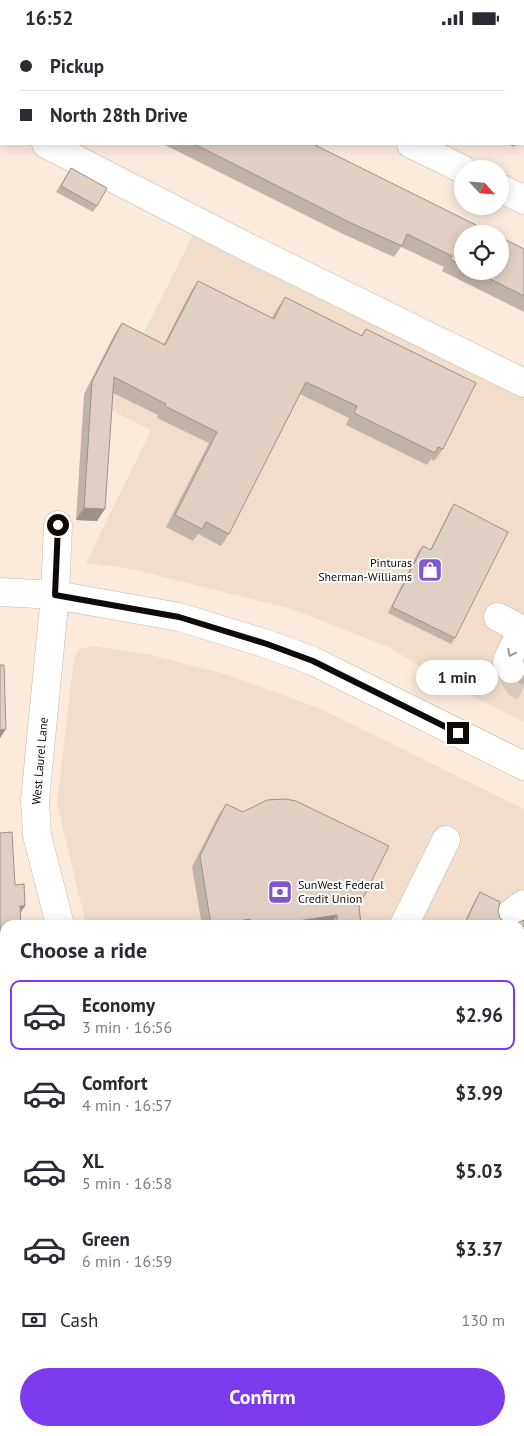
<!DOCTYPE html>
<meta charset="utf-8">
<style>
:root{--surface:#fff;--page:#f2f2f3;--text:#2b2b33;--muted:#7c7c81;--line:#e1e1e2;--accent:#7c3aed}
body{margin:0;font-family:"PT Sans",sans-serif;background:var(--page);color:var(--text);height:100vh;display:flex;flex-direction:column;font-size:19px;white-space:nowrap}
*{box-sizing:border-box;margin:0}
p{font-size:16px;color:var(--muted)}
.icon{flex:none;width:28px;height:28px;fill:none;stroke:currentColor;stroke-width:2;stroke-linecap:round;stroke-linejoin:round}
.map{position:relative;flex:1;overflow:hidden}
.drawer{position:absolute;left:0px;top:885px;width:525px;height:516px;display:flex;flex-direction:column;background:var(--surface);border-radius:15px 15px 0 0;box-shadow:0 2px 12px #0003}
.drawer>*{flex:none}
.hud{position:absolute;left:0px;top:0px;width:525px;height:110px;box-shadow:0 2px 12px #0003;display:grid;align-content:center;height:110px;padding:0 20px;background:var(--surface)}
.needle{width:32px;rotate:116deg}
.tools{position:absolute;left:454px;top:125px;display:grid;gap:10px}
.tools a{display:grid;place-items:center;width:55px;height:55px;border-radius:50%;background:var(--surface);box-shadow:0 2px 12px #0003;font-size:25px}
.end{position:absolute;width:22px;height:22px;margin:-11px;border:6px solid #0f0a06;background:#fff;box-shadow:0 0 0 2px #fff}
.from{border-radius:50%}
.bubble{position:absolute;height:35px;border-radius:18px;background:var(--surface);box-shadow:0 2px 12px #0003;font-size:16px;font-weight:700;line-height:35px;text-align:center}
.hud b{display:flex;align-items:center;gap:18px;height:48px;font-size:19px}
.hud b+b{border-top:1px solid var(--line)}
.hud i{width:12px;height:12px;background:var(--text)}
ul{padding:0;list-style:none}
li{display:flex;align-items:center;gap:15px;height:70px;margin:0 10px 8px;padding:0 10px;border:2px solid transparent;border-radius:10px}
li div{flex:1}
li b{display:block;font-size:19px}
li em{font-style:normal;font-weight:700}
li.active{border-color:var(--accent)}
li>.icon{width:45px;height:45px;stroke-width:1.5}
h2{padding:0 20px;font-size:22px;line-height:60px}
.pay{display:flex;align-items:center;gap:12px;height:55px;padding:0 20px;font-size:19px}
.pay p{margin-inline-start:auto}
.button{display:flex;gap:10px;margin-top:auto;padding:10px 20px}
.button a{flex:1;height:58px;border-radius:30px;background:var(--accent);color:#fff;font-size:20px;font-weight:700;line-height:58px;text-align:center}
.status{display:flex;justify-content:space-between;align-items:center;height:35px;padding:0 25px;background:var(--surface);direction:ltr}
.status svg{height:14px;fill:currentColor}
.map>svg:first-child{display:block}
.built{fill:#f2ddca}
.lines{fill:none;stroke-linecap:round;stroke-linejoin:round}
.minor-tunnel{stroke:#d7c9bd;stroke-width:28;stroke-dasharray:28 14;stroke-linecap:butt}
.minor-casing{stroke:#c5b7aa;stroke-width:29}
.minor{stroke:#fff;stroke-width:28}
.wall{fill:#c0b3a8}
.shaded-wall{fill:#9c9288}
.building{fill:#dfd0c3;stroke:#9c9288}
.oneway{stroke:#9f9d9b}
.route{stroke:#0f0a06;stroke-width:6}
.labels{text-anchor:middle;stroke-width:4;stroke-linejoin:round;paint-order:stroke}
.poi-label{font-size:12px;fill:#0f0a06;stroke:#fff;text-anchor:end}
.street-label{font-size:12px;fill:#0f0a06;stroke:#fff}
</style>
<div class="status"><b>16:52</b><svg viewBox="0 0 49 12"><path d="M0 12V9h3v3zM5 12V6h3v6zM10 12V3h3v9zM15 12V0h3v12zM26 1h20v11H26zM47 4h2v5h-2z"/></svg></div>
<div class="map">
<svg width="524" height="1401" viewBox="0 0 524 1401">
<rect width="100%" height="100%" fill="#faebdd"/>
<g class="built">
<polygon points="196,194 524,362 524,687 445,647 389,612 291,574 132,534 86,528 151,395 106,373"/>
<polygon points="93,611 147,619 225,639 321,674 524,774 524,1401 324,1401 326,1396 520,1396 520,890 86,890 57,768 74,623 80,614"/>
</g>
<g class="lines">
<polyline class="minor-tunnel" points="511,634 518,649 524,652"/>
<defs>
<g id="minor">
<polyline points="191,0 193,1"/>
<polyline points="245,1 246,0"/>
<polyline points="435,1 435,0"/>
<polyline points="0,85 1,86"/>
<polyline points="46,109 247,212 524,348"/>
<polyline points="411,109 462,134"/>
<polyline points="500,153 524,165"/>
<polyline points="58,490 55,560 35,765 37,800 60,890"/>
<polyline points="0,557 55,560 179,582 267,609 313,626 524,731"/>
<polyline points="498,582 522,595 507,626 511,634"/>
<polyline points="509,880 524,869"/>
<polyline points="404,890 446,805"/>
<polyline points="520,935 524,927"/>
<polyline points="13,1401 16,1396"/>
</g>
</defs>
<use href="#minor" class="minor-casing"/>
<use href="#minor" class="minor"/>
</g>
<g class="wall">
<polygon points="0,0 1,1 1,36 0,36"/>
<polygon points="163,109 313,109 462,199 462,236 500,236 524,214 524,277 442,236 444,232 401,212 394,222 343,199"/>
<polygon points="507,109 517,109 514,112"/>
<polygon points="71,133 97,171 93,177 56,157"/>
<polygon points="198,246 272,283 277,274 285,262 361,301 366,294 443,414 434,426 431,424 427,430 346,390 349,383 300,359 229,499 221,511 198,499 193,506 166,492 209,408 157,383 158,380 113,358 97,486 76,485 84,359 114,300 122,288 164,309 190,258"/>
<polygon points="454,469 455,603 451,609 388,578 418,517 423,511 430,515 450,475"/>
<polygon points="524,640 524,650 518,648"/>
<polygon points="226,769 359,871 361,890 202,890 192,832 218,781"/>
<polygon points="480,857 500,867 498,876 500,883 506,888 515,889 524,885 524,910 523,911 520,913 520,890 463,890 476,863"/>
<polygon points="488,1396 520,1396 524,1401 485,1401"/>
</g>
<g class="shaded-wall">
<polygon points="84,473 105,474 97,486 76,485"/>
<polygon points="6,694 0,703 0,695"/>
<polygon points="20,871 25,871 15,885"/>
<polygon points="337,880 330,890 272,890"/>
<polygon points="250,884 246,890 218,890"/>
<polygon points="524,907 524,910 523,911 520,913 520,908"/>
<rect x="0" y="947" width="5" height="14"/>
</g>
<g class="building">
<polygon points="0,0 95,0 97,1 1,1 1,21 0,21"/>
<polygon points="331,0 389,0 388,1 331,1"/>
<polygon points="501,0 524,0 524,98 524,1 500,1"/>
<polygon points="194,109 313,109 494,199 462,199 462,231 450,224 452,221 407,199 402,211 351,188"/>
<polygon points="71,133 107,153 97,171 61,151"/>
<polygon points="500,202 524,214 524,261 474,236 500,236"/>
<polygon points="198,246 274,284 285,262 362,301 366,294 476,348 443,414 438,412 435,418 354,378 357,371 306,347 229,499 206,487 202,494 175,480 217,397 165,371 166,369 114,342 105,474 84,473 92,347 122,288 165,310"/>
<polygon points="454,469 508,497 455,603 392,572 423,511 431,515"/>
<polygon points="0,630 4,630 6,694 0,695"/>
<polygon points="285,764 296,766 389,811 359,871 361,890 338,890 337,880 272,890 251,890 250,884 218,890 211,890 200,821 226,769 243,777 267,765"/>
<polygon points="12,797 15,850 24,849 25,871 20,871 21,890 5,890 5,947 0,947 0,798"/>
<polygon points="480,857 500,867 498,876 500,883 506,888 515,889 524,885 524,907 520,908 520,890 464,890"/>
<polygon points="0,1206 5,1209 5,1334 0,1344"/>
<polygon points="520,1280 524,1282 524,1401 489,1401 491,1396 520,1396"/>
<polygon points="304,1396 327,1396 325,1401 302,1401"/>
</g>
<defs><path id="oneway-chevron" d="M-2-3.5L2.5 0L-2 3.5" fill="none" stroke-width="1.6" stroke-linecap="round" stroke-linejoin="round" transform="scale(1.25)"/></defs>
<use class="oneway" href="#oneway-chevron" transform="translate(511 618) rotate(117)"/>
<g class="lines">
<polyline class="route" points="58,490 55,560 179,582 267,609 313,626 458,698"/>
</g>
<defs>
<symbol id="shop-square" viewBox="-11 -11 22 22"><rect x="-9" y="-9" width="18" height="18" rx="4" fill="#8157d0" stroke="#fff"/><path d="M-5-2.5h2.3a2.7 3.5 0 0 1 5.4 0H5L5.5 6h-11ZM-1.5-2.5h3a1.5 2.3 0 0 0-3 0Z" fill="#fff"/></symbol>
<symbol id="bank-square" viewBox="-11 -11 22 22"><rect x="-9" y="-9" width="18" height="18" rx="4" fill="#8157d0" stroke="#fff"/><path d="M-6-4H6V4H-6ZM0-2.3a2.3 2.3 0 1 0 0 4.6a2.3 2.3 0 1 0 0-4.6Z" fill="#fff"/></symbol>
</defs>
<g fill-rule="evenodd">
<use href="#shop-square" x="416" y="521" width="28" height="28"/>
<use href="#bank-square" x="266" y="843" width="28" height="28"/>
</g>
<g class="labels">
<g class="poi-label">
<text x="412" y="532">Pinturas<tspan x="412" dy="14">Sherman-Williams</tspan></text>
<text x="298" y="854" text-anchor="start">SunWest Federal<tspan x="298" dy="14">Credit Union</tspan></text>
</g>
<g class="street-label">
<text transform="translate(40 726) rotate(-85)" y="4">West Laurel Lane</text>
</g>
</g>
</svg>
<div class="tools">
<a><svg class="needle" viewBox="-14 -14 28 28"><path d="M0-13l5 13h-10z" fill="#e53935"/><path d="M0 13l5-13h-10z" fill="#7c7c81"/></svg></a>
<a><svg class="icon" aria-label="locate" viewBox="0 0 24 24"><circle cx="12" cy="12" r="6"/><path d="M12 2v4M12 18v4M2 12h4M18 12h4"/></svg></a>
</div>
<i class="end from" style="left:58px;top:490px"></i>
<i class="end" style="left:458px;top:698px"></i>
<div class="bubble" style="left:416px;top:625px;width:82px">1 min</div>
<div class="hud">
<b><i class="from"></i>Pickup</b>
<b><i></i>North 28th Drive</b>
</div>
<section class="drawer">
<h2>Choose a ride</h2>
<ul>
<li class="active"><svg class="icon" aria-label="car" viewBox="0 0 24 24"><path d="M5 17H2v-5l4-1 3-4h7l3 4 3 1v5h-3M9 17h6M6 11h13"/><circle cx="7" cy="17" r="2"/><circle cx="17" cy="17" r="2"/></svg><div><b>Economy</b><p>3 min · 16:56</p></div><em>$2.96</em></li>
<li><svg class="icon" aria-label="car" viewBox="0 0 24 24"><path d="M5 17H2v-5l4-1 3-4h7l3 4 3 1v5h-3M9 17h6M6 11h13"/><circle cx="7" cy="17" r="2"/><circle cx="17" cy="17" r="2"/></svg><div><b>Comfort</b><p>4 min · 16:57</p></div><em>$3.99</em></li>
<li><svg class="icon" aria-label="car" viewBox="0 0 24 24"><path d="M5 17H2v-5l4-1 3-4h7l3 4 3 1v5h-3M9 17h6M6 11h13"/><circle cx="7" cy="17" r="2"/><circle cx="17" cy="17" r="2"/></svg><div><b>XL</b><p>5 min · 16:58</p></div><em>$5.03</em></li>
<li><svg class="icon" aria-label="car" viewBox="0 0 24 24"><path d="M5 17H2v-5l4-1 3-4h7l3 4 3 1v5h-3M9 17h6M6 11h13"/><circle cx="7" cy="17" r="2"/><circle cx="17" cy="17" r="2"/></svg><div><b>Green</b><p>6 min · 16:59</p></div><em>$3.37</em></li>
</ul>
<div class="pay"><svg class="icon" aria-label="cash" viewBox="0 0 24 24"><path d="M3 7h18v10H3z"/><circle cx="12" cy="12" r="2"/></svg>Cash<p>130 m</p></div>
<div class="button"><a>Confirm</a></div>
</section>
</div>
